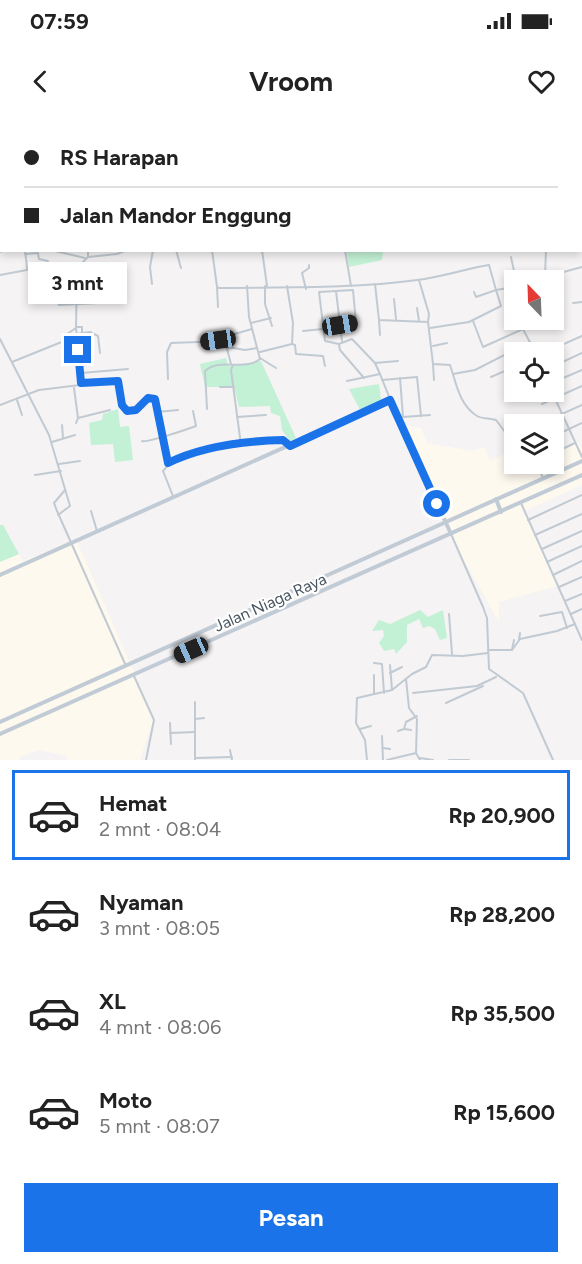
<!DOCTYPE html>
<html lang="id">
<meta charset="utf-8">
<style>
:root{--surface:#fff;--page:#f2f2f2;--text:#222;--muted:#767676;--line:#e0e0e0;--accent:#1a73e8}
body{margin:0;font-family:Figtree,sans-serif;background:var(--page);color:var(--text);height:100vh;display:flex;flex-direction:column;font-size:22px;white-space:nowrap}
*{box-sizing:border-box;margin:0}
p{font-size:20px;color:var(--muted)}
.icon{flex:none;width:33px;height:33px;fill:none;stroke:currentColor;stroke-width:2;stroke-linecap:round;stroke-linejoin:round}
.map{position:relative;height:640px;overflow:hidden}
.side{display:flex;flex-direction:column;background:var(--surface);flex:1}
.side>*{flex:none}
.guide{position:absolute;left:0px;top:0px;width:582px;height:132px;box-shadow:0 3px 9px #0003;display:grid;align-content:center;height:132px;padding:0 24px;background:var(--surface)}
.needle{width:39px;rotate:337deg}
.fabs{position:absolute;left:504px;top:150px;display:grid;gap:12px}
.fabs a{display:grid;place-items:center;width:60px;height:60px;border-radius:0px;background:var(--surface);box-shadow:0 3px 9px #0003;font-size:30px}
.end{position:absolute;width:27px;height:27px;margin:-14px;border:8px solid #1a73e8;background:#fff;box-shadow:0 0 0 3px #fff}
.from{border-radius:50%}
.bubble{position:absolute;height:42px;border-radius:0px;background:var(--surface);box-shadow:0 3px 9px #0003;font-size:20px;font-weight:700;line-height:42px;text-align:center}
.car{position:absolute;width:18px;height:36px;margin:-18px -9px;border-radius:8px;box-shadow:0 0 4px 2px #0007;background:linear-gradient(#222 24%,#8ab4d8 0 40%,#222 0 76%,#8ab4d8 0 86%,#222 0)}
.guide b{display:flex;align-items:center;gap:21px;height:57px;font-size:22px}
.guide b+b{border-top:2px solid var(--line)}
.guide i{width:15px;height:15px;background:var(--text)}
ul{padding:10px 0 0;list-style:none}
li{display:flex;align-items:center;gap:18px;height:90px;margin:0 12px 9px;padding:0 12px;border:3px solid transparent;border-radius:0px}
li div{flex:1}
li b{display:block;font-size:22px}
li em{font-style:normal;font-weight:700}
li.selected{border-color:var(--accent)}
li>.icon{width:54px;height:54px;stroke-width:1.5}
.button{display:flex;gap:12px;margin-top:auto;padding:12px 24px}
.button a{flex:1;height:69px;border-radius:0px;background:var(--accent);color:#fff;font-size:24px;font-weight:700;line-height:69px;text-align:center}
.status{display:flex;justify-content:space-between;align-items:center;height:42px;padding:0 30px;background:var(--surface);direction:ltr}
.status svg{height:16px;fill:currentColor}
header{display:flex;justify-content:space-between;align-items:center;height:78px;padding:0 24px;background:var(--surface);font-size:27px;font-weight:700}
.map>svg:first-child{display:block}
.commercial{fill:#fdf9ef}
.green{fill:#c3f1d5}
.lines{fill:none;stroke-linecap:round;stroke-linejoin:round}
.stream{stroke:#90daee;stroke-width:1.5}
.street{stroke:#c1cad2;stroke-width:2}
.secondary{stroke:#c1cbd6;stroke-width:4}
.route{stroke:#1a73e8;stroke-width:8}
.labels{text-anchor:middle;stroke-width:4.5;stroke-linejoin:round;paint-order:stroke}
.street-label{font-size:16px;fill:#4a5661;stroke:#fff}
</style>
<div class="status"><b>07:59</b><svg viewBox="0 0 49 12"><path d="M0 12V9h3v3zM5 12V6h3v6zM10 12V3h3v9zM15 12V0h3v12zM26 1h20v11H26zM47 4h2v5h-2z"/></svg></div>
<header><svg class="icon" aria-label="back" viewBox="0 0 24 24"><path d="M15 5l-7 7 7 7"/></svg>Vroom<svg class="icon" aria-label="heart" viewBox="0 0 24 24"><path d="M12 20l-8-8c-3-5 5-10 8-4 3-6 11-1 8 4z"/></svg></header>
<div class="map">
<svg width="582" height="640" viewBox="0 0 582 640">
<rect width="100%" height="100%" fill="#f5f3f3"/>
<g class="commercial">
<polygon points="400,305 421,308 427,323 472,331 484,327 490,341 514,329 514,344 554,344 554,333 577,322 582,327 582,365 523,392 558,466 499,482 499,502 438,394"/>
<polygon points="76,419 154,598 140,640 67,640 67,636 39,630 20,637 19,640 0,640 0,442 19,434 23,441"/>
</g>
<g class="green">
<polygon points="347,131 383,131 382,140 349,147"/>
<polygon points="226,238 228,246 261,241 296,318 290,321 282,310 280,296 271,293 270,286 239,287 234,267 205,267 200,244"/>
<polygon points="379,264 381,280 360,290 349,269"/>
<polygon points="118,289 120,307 129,306 133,340 115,342 113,324 91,325 89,303 102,300 103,294"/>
<polygon points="0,405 3,405 19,434 0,442"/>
<polygon points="443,490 447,518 440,520 435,509 429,506 423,508 419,499 407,505 407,522 396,534 394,529 384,531 379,523 384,516 383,510 372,511 379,500 390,504 420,490 428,497"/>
</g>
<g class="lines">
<polyline class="stream" points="259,0 259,2"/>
<g class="street">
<polyline points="13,0 13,2"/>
<polyline points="141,0 142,2"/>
<polyline points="315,0 315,2"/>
<polyline points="419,0 419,2"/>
<polyline points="473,0 475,2"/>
<polyline points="534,0 534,2"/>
<polyline points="566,0 566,2"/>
<polyline points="455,2 455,0"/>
<polyline points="0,29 2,28"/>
<polyline points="580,31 582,30"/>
<polyline points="580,88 582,94"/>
<polyline points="0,90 2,90"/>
<polyline points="580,106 582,105"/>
<polyline points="25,130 27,148"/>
<polyline points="51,130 85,138"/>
<polyline points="176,130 181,148"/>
<path d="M 212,130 L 217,167 L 219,168 C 285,167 351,169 417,160 C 441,157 465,149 489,145 L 496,170 L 514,167"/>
<polyline points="262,130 267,166"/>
<polyline points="345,130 351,166"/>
<polyline points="0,132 6,130"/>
<polyline points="25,134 38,133 39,139 48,141"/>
<polyline points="88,137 88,130"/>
<polyline points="511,137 516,160"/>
<polyline points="558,153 562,191"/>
<polyline points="0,155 43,147 54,151 76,151"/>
<polyline points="545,156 546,130"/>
<polyline points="419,160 429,194 428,202"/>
<polyline points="534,160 582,147"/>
<polyline points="152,164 150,147 153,130"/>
<path d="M 375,164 L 379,200 L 428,202 L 433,244 L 450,245 C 456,262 459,285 477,296 C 482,299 490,298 496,300 L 514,324"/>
<polyline points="265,166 265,184 272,206"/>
<polyline points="287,166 293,203 292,224 295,225 296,234 323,236 325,246"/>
<polyline points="217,167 218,187"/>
<polyline points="306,169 302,153 309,148 309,145"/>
<polyline points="336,171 342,221"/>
<polyline points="43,176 54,176 59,185 98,183"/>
<polyline points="394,179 396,199"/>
<polyline points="573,183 582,182"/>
<polyline points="417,188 419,201"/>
<polyline points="379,200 380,215"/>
<polyline points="473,201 483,227 523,209 535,232"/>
<polyline points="251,203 271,198"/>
<polyline points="340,205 356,203 353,170 319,172 325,221 339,224 352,219 375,243 380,254"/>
<polyline points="76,207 82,207 82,213"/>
<polyline points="430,208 469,202 501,186 496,170 476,177 474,172"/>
<polyline points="303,211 323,209"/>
<polyline points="76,214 90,212 98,216 100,233"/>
<polyline points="231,215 252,209"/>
<polyline points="0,219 49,315 70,386 58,395"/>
<polyline points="64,221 71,227"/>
<polyline points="339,225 340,230 364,258"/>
<polyline points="433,226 447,223"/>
<polyline points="228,227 245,230 257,228"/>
<polyline points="260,232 292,224"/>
<polyline points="546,232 582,216"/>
<polyline points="260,238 276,248"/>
<polyline points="12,242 64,221 67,214 76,208"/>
<polyline points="375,243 398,241"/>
<polyline points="433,244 434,260"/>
<polyline points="233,245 231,250 241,325"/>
<polyline points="554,246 582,233"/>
<polyline points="508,250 512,263"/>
<polyline points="81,253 128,249"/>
<polyline points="453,254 475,250 530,222"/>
<polyline points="491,257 514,247"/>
<polyline points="400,258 403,297 430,295"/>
<polyline points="168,259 167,232 171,223 225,221 231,244"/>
<polyline points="382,260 417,257 421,296"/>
<polyline points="347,261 380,254 390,279"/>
<polyline points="554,262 582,250"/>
<path d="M 81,263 L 119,261 L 122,285 L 127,291 C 139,290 142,278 153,277 L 168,343"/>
<polyline points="220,267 234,267"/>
<polyline points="74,268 78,298 76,303"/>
<polyline points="552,272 582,337"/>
<polyline points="17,280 22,295"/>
<polyline points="542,284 582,266"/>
<polyline points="0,285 39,270 80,265 76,208 77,148 88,137 117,134 127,130"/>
<path d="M 207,289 L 205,251 C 220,237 245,252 260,239 L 249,197 L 247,166"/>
<polyline points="157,292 178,290"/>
<polyline points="237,297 266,295"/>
<polyline points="78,298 110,290"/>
<polyline points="540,304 582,285"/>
<polyline points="62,305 63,318"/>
<polyline points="554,316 582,303"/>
<path d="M 142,321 C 147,323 188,309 196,306 L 193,291"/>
<polyline points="52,322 75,315"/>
<polyline points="554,333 575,323"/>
<polyline points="59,344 80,341"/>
<polyline points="537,344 543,358"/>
<polyline points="35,355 61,351"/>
<polyline points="65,370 54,383 57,391 126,546"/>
<path d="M 173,376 L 163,351 C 184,324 246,324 279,320 L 285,320 L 289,324"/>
<polyline points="521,383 582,520"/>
<polyline points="91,391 97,411"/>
<polyline points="528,400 582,375"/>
<polyline points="451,414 483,487 487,498 489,549 523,573 553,640"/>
<polyline points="535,415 582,394"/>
<polyline points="542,429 582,411"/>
<polyline points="547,442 582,426"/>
<polyline points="553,455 582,441"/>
<polyline points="559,467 582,457"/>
<polyline points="565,481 582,474"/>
<polyline points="449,494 452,534"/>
<polyline points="571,494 582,489"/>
<polyline points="540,496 562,492 567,508"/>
<polyline points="519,520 520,513"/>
<polyline points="488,530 512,530 520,519 557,511 575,504"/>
<polyline points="512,530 514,520"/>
<polyline points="374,543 382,544 384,573"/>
<polyline points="390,545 392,570"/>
<polyline points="390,553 402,547"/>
<polyline points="374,555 374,574"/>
<polyline points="134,556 154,600 146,640"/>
<polyline points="406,559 409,588 417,599 416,633 420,640"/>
<polyline points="413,573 477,566 496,557"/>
<polyline points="195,582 195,640"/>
<polyline points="446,583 483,566"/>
<polyline points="195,599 204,598"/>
<polyline points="170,603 171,624"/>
<polyline points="360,609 371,606"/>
<polyline points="404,609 411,610"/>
<polyline points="398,611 404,609 406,602 417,596"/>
<polyline points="170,613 195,612"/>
<polyline points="382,616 383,640"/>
<polyline points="383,628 390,629"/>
<polyline points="230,630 232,640"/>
<polyline points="196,638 232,637"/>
<polyline points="420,638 433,640"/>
<polyline points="367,640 365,620 356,603 357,578 392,570 412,554 426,547 432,535 463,536 488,533"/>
<polyline points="387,640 416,633"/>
<polyline points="449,640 469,640"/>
</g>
<g class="secondary">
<polyline points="496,379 501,392"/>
<polyline points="0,455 390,280 451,414"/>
<polyline points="0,602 582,341"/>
<polyline points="0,614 582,355"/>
</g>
</g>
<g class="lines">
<path class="route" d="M 78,230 L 81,263 L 118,261 L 122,285 L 127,291 L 136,290 L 148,278 L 155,279 L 168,343 C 202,326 245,321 283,320 L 290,326 L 390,280 L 437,384"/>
</g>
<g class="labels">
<g class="street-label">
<text transform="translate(270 482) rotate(-24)" y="6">Jalan Niaga Raya</text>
</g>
</g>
</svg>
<div class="fabs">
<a><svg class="needle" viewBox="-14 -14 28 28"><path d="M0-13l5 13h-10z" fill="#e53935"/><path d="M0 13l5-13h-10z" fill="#767676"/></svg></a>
<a><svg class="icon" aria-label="locate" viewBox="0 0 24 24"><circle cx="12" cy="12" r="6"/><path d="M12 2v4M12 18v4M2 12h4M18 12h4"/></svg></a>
<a><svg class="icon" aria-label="layers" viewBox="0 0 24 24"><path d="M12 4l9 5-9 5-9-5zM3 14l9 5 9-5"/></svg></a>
</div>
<i class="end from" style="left:437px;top:384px"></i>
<i class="end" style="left:78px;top:230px"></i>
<div class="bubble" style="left:28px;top:142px;width:99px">3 mnt</div>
<i class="car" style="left:340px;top:205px;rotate:81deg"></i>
<i class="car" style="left:218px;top:220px;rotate:262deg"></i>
<i class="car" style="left:191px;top:530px;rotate:246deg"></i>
<div class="guide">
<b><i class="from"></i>RS Harapan</b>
<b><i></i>Jalan Mandor Enggung</b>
</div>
</div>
<section class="side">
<ul>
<li class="selected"><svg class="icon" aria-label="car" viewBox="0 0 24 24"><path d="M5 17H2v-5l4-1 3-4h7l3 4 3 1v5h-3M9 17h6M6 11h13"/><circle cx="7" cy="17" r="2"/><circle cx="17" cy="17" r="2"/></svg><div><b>Hemat</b><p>2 mnt · 08:04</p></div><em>Rp 20,900</em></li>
<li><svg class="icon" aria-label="car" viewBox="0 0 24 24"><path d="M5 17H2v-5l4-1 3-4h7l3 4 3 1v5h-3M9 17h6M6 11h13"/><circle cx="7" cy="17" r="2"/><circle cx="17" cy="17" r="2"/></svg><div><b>Nyaman</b><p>3 mnt · 08:05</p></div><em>Rp 28,200</em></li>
<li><svg class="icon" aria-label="car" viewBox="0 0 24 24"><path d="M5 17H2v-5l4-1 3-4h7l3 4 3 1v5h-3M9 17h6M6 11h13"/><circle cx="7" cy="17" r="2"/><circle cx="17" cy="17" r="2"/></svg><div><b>XL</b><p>4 mnt · 08:06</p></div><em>Rp 35,500</em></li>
<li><svg class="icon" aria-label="car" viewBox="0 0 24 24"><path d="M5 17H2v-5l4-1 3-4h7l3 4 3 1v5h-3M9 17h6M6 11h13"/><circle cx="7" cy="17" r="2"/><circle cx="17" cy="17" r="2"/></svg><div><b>Moto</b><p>5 mnt · 08:07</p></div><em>Rp 15,600</em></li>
</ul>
<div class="button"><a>Pesan</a></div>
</section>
